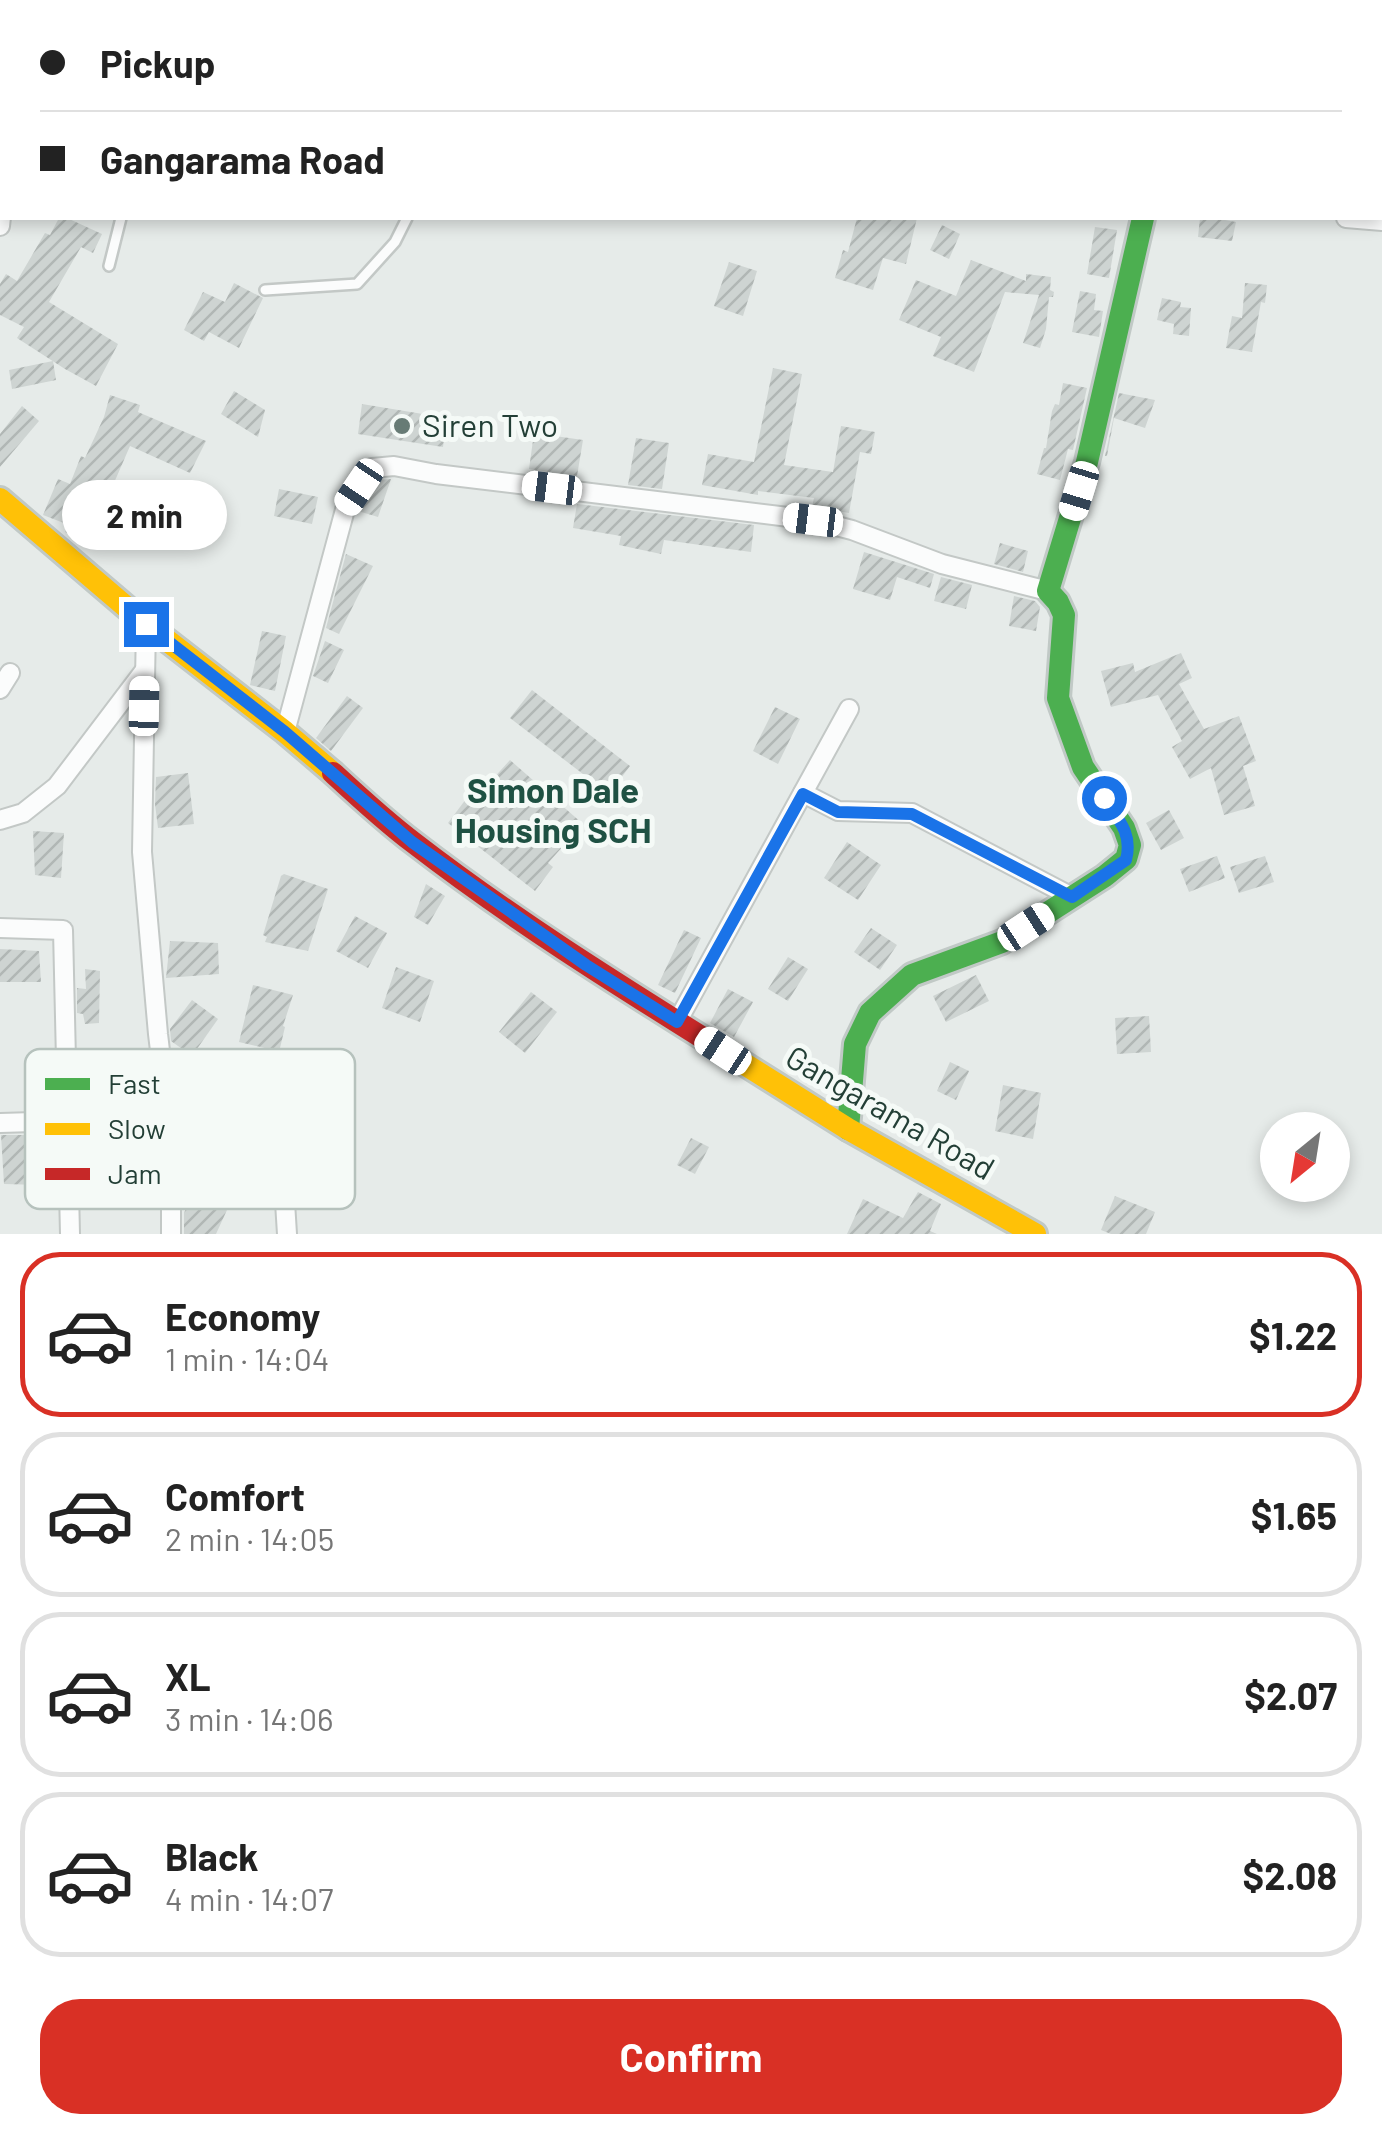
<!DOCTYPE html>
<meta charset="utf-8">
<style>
:root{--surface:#fff;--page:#f6f6f6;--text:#222;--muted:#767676;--line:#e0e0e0;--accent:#d93025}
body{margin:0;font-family:Barlow,sans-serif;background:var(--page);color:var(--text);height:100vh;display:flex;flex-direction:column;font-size:38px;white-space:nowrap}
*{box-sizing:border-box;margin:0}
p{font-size:32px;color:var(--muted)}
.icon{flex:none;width:55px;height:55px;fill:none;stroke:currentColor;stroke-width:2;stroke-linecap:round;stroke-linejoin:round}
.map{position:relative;height:1234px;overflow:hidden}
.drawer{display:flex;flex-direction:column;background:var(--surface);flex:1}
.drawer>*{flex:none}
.top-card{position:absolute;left:0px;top:0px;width:1382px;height:220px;box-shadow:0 5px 15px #0003;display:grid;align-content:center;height:220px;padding:0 40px;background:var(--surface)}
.needle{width:65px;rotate:210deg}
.fabs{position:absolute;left:1260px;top:1112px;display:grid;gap:20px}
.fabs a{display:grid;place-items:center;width:90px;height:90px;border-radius:50%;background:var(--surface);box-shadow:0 5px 15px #0003;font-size:50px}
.end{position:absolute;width:45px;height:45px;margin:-22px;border:12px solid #1a73e8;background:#fff;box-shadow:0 0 0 5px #fff}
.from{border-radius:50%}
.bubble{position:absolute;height:70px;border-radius:35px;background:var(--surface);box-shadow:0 5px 15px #0003;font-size:32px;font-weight:700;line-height:70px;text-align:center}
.car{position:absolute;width:30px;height:60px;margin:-30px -15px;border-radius:12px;box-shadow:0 0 8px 2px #0007;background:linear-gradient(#fff 24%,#345 0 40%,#fff 0 76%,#345 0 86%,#fff 0)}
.top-card b{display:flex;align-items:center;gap:35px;height:95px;font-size:38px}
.top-card b+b{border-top:2px solid var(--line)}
.top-card i{width:25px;height:25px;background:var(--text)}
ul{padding:18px 0 0;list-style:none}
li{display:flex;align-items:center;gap:30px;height:165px;margin:0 20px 15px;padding:0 20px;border:5px solid var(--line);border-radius:40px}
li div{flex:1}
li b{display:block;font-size:38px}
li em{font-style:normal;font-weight:700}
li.active{border-color:var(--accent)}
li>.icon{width:90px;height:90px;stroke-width:1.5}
.button{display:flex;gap:20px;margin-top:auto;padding:20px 40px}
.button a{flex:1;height:115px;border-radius:40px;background:var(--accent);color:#fff;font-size:40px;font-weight:700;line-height:115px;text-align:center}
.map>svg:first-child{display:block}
.building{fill:url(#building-hatch)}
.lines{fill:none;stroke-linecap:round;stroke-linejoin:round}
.lane-casing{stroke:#c3c8c6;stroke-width:14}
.street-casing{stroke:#c3c8c6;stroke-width:22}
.fast-casing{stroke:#c1c9c6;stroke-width:28}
.slow-casing{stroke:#c1c9c6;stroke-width:28}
.jam-casing{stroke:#c1c9c6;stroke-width:28}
.lane{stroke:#fbfcfc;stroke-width:9}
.street{stroke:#fbfcfc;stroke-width:18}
.fast{stroke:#4caf50;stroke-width:22}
.slow{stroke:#ffc107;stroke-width:22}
.jam{stroke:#c62828;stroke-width:22}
.route{stroke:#1a73e8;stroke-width:12}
.poi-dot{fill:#677b75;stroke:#f5faf7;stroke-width:4}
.labels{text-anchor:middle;stroke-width:10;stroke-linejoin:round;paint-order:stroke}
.poi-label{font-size:32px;fill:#233f36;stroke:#f5faf7;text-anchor:start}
.street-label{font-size:32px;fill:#233f36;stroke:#f5faf7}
.neighbourhood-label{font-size:35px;font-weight:bold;fill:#1f5143;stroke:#f5faf7}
.key{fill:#f5faf7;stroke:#b6c2bd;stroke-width:2.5}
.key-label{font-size:28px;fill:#233f36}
</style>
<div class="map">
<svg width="1382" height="1234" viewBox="0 0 1382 1234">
<defs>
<pattern id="building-hatch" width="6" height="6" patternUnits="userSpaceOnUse" patternTransform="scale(2.5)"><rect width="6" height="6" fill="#ced4d2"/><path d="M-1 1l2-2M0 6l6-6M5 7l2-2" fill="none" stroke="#b1b7b5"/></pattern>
</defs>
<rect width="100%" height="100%" fill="#e6ebe9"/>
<g class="building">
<polygon points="59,218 67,218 102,234 93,253 81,247 49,302 118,344 96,386 65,369 17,338 24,327 0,315 0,284 6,274 17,281 45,233 50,235"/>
<polygon points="857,218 917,218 906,264 883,258 873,290 835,278 843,250 848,252"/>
<polygon points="1200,218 1214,218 1236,222 1232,241 1198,237"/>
<polygon points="942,225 960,234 949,259 930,250"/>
<polygon points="1095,227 1117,230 1109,278 1087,274"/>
<polygon points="971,260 1026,281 1026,274 1051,277 1050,290 1054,292 1053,297 1049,297 1046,329 1040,348 1023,343 1039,295 1005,292 974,372 933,356 941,337 899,320 916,280 956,296"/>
<polygon points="729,262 757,271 743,316 714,306"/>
<polygon points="234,283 263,298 239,348 209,332 204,341 184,330 203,292 225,302"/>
<polygon points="1245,283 1267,285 1265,303 1261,302 1252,352 1226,348 1232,316 1242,318"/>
<polygon points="1080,291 1096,294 1094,310 1103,311 1099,337 1072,332"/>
<polygon points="1162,298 1181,302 1180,307 1191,308 1189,336 1173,334 1174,324 1157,320"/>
<polygon points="53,361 56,380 12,389 9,370"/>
<polygon points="773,368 802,374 784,465 833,472 841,426 875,432 871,454 860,452 849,513 812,507 814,498 758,491 758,495 702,485 708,454 754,462"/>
<polygon points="1063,383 1087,388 1073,450 1068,449 1060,480 1037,474 1044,448 1046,448 1052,411 1055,404 1059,405"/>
<polygon points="234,391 265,410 258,437 221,414"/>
<polygon points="1119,393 1155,400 1145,428 1114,418 1107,456 1105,456"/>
<polygon points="110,395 140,405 138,412 206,441 190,473 130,446 107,499 110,500 93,542 65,532 69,525 43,515 58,479 70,484 81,456 85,458 104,417"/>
<polygon points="362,404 447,418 443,447 358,434"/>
<polygon points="22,406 39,421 0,467 0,434"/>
<polygon points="534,433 583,440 577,476 529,469"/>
<polygon points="636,438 669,443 662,489 628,485"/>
<polygon points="391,479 378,517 358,511 379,480"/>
<polygon points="279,489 318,497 312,524 274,516"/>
<polygon points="577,504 754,525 751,552 664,540 661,554 619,545 621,536 573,528"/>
<polygon points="1000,543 1028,551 1023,572 994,564"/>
<polygon points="864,552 934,574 930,588 897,577 890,600 853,589"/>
<polygon points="346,554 373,566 339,634 326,628"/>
<polygon points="941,577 972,585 966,609 934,601"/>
<polygon points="1014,596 1035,601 1040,607 1036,631 1009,626"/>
<polygon points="262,631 286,636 275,691 250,685"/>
<polygon points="325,641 344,650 328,683 313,676"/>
<polygon points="1181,653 1192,678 1179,684 1204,729 1239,716 1256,761 1243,766 1255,806 1224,815 1211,768 1190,779 1172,747 1182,741 1158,695 1111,707 1101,671 1133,663 1135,672"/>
<polygon points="532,690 630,766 609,794 510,718"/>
<polygon points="347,696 363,708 331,751 316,738"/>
<polygon points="775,707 800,719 778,764 753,751"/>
<polygon points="510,760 583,824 548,863 553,867 535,891 448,823 466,799 471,803"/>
<polygon points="188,773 194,824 158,828 155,804 156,777"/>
<polygon points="1169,810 1184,838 1161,850 1146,823"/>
<polygon points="33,831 64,833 61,878 35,875"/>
<polygon points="847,842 881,865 858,900 824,878"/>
<polygon points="1217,856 1225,878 1189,892 1180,869"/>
<polygon points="1265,856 1274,882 1239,893 1230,867"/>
<polygon points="284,874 328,889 308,951 265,942 267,937 263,935 281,876"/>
<polygon points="426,884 445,896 428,925 414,917"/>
<polygon points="355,916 387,933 368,968 336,951"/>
<polygon points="871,928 897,945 880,970 854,952"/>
<polygon points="684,930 701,938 675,993 658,985"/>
<polygon points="170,941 218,943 219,974 166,978"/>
<polygon points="0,949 39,951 41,982 0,982"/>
<polygon points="788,957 808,969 788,1001 768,989"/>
<polygon points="396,967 434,981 420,1022 382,1008"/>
<polygon points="85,969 100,971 99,1023 85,1024 83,1014 77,1013 77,988 86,989"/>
<polygon points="976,975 989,1001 946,1022 933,996"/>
<polygon points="253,985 293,995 283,1026 285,1027 275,1069 291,1076 273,1122 245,1111 269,1049 239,1042"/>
<polygon points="728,989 753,1002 734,1037 710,1023"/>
<polygon points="531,992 557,1012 525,1053 499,1032"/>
<polygon points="192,1000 218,1019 192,1056 171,1041 170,1029"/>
<polygon points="1149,1016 1151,1052 1117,1054 1115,1018"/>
<polygon points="950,1062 969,1071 956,1100 937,1091"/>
<polygon points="1003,1085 1041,1093 1033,1139 995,1131"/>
<polygon points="1,1135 36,1135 41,1185 4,1184"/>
<polygon points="691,1138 709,1147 695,1174 677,1165"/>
<polygon points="200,1145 248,1164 216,1234 184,1234 184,1213 202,1172 191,1167"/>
<polygon points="918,1192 941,1204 930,1231 937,1234 847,1234 863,1199 903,1218"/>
<polygon points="1115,1196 1155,1212 1146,1234 1111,1234 1101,1230"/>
</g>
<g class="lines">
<defs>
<g id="lane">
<polyline points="477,2 477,0"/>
<polyline points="109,266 121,218"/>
<polyline points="265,290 357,284 395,242 407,218"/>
</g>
<g id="street">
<polyline points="23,0 23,2"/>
<polyline points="1346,218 1382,221"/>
<polyline points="0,226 2,208"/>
<polyline points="146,624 142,852 158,1034 166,1101 171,1121 171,1234"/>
<polyline points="0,689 10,673"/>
<polyline points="285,732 346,506 372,468 394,466 436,474 813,520 852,530 942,564 1048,591"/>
<polyline points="803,793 838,811 912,813 1072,897"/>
<polyline points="0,820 23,813 57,786 145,670"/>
<polyline points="0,928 63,930 70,1234"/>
<polyline points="677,1022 849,709"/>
<polyline points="171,1121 268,1158 283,1170 287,1234"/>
<polyline points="0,1123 67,1121"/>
</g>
<polyline id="fast" points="848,1129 855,1044 870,1013 912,975 1002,942 1105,876 1126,859 1130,845 1124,828 1083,767 1058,698 1064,615 1058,602 1048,591 1087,462 1143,218"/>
<g id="slow">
<polyline points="0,499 146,624 285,732 333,773"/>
<polyline points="719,1048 848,1129 1035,1234"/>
</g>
<path id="jam" d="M 333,773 C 359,797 386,822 414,843 C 511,918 615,983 719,1048"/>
</defs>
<use href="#lane" class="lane-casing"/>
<use href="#street" class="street-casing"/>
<use href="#fast" class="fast-casing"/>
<use href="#slow" class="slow-casing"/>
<use href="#jam" class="jam-casing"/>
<use href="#lane" class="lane"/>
<use href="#street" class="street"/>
<use href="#fast" class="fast"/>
<use href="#slow" class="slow"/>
<use href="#jam" class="jam"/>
</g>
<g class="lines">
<path class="route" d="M 146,624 L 285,732 L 412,842 L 586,965 L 677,1022 L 803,794 L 838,812 L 912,814 L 1072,897 L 1126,860 C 1133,833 1118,819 1104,798"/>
</g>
<circle class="poi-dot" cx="402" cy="426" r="10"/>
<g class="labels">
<g class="poi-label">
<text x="422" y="437">Siren Two</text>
</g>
<g class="street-label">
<text transform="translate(890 1113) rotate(30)" y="11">Gangarama Road</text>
</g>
<g class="neighbourhood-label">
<text x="553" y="803">Simon Dale<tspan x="553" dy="40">Housing SCH</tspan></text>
</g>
</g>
<rect x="25" y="1049" width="330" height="160" rx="15" class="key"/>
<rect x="45" y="1078" width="45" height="12" fill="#4caf50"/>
<rect x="45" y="1123" width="45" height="12" fill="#ffc107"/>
<rect x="45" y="1168" width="45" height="12" fill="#c62828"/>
<g class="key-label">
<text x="108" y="1094">Fast</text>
<text x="108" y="1139">Slow</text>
<text x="108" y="1184">Jam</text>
</g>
</svg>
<div class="fabs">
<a><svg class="needle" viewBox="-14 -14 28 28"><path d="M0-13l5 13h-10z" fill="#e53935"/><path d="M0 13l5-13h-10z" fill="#767676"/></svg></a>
</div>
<i class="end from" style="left:1104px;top:798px"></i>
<i class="end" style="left:146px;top:624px"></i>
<div class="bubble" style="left:62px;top:480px;width:165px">2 min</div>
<i class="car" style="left:359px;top:487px;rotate:214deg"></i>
<i class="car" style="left:552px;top:488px;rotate:277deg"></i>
<i class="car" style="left:1079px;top:491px;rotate:197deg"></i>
<i class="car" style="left:813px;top:520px;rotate:277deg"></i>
<i class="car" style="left:144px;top:706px;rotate:1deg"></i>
<i class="car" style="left:1026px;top:927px;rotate:57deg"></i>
<i class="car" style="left:723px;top:1051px;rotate:303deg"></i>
<div class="top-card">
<b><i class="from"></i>Pickup</b>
<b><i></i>Gangarama Road</b>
</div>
</div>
<section class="drawer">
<ul>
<li class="active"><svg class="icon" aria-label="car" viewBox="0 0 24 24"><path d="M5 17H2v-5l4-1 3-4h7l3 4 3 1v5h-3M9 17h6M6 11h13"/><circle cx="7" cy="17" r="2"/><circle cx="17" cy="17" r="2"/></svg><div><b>Economy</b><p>1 min · 14:04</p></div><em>$1.22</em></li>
<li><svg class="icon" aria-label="car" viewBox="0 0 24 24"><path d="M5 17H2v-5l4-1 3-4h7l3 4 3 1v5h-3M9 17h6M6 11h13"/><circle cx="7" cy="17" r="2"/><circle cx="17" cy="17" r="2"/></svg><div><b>Comfort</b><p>2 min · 14:05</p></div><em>$1.65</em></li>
<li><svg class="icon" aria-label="car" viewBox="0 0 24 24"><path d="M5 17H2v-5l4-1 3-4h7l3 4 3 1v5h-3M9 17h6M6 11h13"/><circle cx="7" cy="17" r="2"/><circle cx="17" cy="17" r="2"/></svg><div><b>XL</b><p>3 min · 14:06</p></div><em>$2.07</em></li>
<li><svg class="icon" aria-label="car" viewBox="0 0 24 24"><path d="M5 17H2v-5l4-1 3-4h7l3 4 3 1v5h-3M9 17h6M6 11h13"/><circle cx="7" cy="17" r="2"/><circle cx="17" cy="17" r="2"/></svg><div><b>Black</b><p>4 min · 14:07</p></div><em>$2.08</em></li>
</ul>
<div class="button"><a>Confirm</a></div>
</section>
